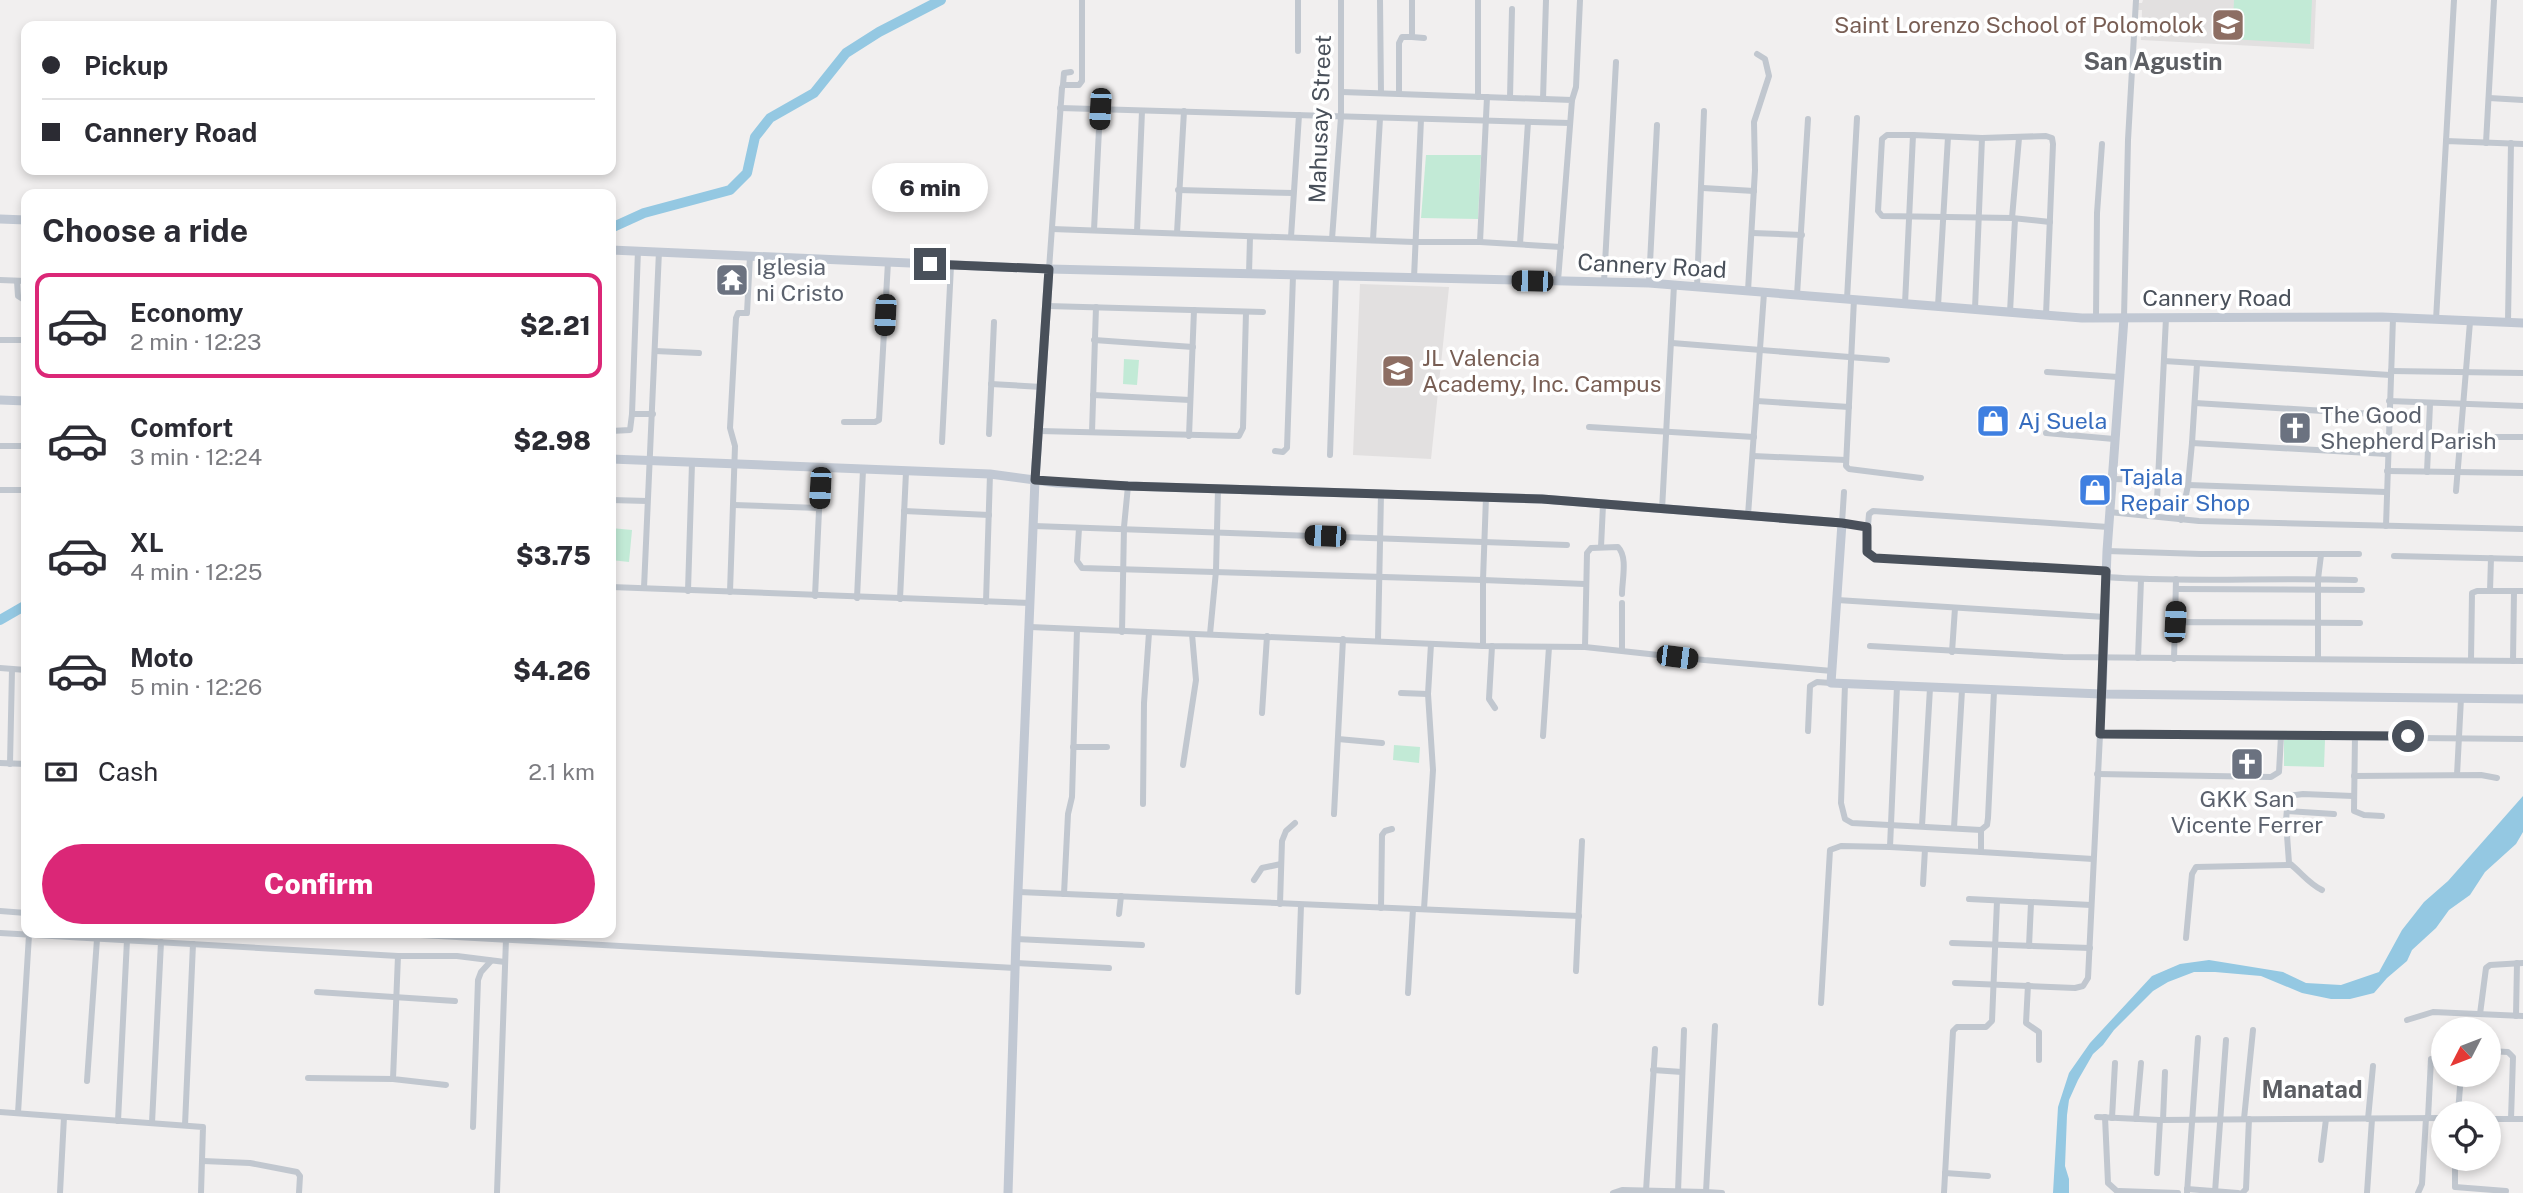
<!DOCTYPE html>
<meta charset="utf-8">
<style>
:root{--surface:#fff;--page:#f7f7f7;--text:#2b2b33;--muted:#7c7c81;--line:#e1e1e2;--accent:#db2777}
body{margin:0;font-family:"Public Sans",sans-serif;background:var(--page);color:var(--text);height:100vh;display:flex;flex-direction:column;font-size:26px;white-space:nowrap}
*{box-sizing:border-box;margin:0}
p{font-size:23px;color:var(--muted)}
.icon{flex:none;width:38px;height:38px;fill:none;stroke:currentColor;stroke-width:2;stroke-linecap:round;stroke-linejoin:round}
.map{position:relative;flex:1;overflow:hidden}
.details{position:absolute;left:21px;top:189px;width:595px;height:749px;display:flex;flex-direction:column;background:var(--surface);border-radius:14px;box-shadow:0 4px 10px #0003}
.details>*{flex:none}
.hud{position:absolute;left:21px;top:21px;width:595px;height:154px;border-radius:14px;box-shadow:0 4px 10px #0003;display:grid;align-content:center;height:154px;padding:0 21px;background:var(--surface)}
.needle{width:46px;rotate:228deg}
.buttons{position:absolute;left:2431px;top:1017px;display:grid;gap:14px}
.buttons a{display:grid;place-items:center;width:70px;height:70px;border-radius:50%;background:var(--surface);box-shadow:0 4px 10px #0003;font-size:35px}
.end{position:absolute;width:32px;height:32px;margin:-16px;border:9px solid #49505a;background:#fff;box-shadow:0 0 0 4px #fff}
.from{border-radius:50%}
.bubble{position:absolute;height:49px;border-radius:24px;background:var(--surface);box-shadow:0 4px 10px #0003;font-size:23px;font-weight:800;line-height:49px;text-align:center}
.car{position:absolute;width:21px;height:42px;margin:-21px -10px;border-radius:9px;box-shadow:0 0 5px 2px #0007;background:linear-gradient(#222 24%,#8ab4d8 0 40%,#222 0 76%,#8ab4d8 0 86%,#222 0)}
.hud b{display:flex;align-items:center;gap:24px;height:66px;font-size:26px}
.hud b+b{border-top:2px solid var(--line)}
.hud i{width:18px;height:18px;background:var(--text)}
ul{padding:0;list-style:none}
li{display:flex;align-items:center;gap:21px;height:105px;margin:0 14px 10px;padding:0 7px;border:4px solid transparent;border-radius:14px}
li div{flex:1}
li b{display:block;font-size:26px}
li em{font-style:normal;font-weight:800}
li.selected{border-color:var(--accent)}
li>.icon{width:63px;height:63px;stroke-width:1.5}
h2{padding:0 21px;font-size:32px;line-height:84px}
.pay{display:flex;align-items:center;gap:18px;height:77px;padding:0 21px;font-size:26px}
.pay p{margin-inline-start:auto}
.cta{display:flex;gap:14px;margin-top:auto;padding:14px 21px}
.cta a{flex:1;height:80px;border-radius:42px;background:var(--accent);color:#fff;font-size:28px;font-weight:800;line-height:80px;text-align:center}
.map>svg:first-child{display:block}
.education{fill:#e2e0e0}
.green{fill:#c2ead6}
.water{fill:#94c8e2}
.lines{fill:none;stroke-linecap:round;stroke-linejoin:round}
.river{stroke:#94c8e2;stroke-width:10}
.street{stroke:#c1c7cf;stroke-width:6}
.secondary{stroke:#c1c8d3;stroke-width:9}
.route{stroke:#49505a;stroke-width:9}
.labels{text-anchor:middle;stroke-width:7;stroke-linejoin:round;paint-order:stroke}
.education-label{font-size:23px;fill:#785e54;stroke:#fff;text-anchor:end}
.street-label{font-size:23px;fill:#49505a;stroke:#fff}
.worship-label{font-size:23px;fill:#5b616d;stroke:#fff;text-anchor:start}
.shop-label{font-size:23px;fill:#366cbe;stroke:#fff;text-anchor:start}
.neighbourhood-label{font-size:24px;font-weight:bold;fill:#5c5e63;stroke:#fff}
</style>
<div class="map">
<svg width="2523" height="1193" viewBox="0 0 2523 1193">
<rect width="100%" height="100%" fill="#f1efef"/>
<g class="education">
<polygon points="2143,0 2316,0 2314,49 2141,40 2142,10 2138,10 2138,3 2142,3"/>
<polygon points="1360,284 1449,287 1431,459 1353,455"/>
</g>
<g class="green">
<polygon points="2234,0 2312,0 2310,44 2232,39"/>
<polygon points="1426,155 1481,155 1478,219 1421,218"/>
<polygon points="1124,359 1139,360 1137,385 1123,384"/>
<polygon points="611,528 632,530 629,562 611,560"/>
<polygon points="2284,740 2325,740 2324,767 2284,766"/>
<polygon points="1394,745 1420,747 1419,763 1393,760"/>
</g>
<polygon class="water" points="2523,796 2523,832 2516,844 2485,872 2470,895 2449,910 2436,928 2412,950 2407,961 2387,978 2374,993 2350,999 2331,999 2302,993 2261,976 2215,972 2194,972 2168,982 2153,991 2114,1030 2103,1045 2093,1054 2078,1080 2069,1100 2067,1115 2065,1166 2069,1179 2069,1193 2053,1193 2058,1107 2069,1073 2090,1043 2152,976 2180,964 2209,960 2283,972 2306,983 2341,985 2379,972 2402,930 2424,902 2448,881"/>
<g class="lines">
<g class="river">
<polyline points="611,228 644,213 730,190 747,173 755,137 770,118 814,93 846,53 879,32 941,0"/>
<polyline points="0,620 26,605"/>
</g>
<g class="street">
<polyline points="1298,0 1298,51"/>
<polyline points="1380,0 1381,93"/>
<polyline points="1478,0 1478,97"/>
<polyline points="1412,37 1424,38"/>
<polyline points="1063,85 1064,73 1071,72"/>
<polyline points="1342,92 1572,100 1558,281"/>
<polyline points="1399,94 1399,43 1402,37 1412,37 1412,0"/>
<polyline points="1510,98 1512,9"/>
<polyline points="2489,98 2523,100"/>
<polyline points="1543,99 1546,0"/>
<polyline points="1572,100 1576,87 1580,0"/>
<polyline points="1060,108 1570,123"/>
<polyline points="1913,135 1887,135 1882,139 1878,211 1882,216 2012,218 2050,222"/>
<polyline points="2446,141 2454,0"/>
<polyline points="2486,143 2494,0"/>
<polyline points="1703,188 1754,191"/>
<polyline points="1178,190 1293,193"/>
<polyline points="2012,218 2019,138"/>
<polyline points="1052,229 1414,242 1480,242 1561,247"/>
<polyline points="1094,230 1100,109"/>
<polyline points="1137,232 1142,111"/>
<polyline points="1177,233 1184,111"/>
<polyline points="1752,233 1802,235"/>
<polyline points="1291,237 1299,115"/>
<polyline points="1332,239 1341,117 1341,0"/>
<polyline points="1373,240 1380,118"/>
<polyline points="1480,242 1487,97"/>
<polyline points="1520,244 1528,122"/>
<polyline points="1049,269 1062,88 1063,85 1079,85 1082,81 1082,0"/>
<polyline points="1249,274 1250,237"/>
<polyline points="1414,278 1421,119"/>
<polyline points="0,280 26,281"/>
<polyline points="17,281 18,296 26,301"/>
<polyline points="1604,282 1616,62"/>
<polyline points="1649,283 1657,125"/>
<polyline points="1697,287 1704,111"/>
<polyline points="1748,291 1755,170 1754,122 1769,76 1765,59 1757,54"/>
<polyline points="1797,295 1808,119"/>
<polyline points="1847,299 1857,118"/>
<polyline points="1854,299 1846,466 1849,469 1921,478"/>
<polyline points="1905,304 1913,135 1982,138 2046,136 2052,138 2053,144 2046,315"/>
<polyline points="1047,306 1263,312"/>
<polyline points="1938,306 1948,137"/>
<polyline points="1975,309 1982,138"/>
<polyline points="2010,312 2015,219"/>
<polyline points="2096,318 2097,213 2102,144"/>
<polyline points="2124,318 2128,140 2136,0"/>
<polyline points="2436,320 2446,141 2523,144"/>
<polyline points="2508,322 2511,143"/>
<polyline points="0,340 26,340"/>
<polyline points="1094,340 1193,347"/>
<polyline points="1672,343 1887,360"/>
<polyline points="655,351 699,353"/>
<polyline points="2164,361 2390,375"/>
<polyline points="2391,371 2523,373"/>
<polyline points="2047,372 2118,377"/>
<polyline points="991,384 1042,387"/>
<polyline points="1093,395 1190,400"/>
<polyline points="1757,401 1849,407"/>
<polyline points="2389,401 2523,406"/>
<polyline points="2195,403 2389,415"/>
<polyline points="632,414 638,250"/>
<polyline points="844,422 875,422 879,420 888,262"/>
<polyline points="1589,427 1754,437"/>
<polyline points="611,431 630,430 632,414 653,414"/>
<polyline points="1040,431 1239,436 1243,428 1246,312"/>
<polyline points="1092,432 1096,307"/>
<polyline points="2046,433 2114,439"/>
<polyline points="989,434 994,322"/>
<polyline points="1189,436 1194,310"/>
<polyline points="2461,437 2523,437"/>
<polyline points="942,442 951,266"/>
<polyline points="2192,443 2197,364"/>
<polyline points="0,446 26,446"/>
<polyline points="1275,451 1283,452 1287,448 1293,276"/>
<polyline points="1330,455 1336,277"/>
<polyline points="1753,456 1846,460"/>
<polyline points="2387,471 2523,473"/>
<polyline points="2427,472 2430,404"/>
<polyline points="2112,479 2158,480"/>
<polyline points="2188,485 2386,492"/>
<polyline points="0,490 26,490"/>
<polyline points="2456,491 2470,322"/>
<polyline points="1844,492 1842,523 1867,527"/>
<polyline points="611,500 647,501"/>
<polyline points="2157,500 2166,318"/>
<polyline points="734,505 819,508"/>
<polyline points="1662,510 1674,285"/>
<polyline points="904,511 989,515"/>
<polyline points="2109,512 2199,521 2523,529"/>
<polyline points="1748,515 1764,293"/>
<polyline points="2181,520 2188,485 2192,443 2387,454"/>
<polyline points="1034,526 1567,545"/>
<polyline points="2386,526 2393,318"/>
<polyline points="1079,528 1077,561 1082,568 1483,580 1486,497"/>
<polyline points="1601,547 1603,505"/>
<polyline points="2107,551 2201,554 2359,554"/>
<polyline points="2394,556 2523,559"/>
<polyline points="2106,571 1875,557 1869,555 1866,548 1869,514 1873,511 2108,527"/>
<path d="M 2106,577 C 2189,583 2272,577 2355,580"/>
<polyline points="611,587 1031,603"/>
<polyline points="644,588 659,251"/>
<polyline points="2177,589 2362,590"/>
<polyline points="688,591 692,463"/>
<polyline points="2490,591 2491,558"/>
<polyline points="730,592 735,446 730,428 736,318 738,313 747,313 750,256"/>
<polyline points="815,596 821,468"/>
<polyline points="857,598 863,470"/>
<polyline points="900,599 906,472"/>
<polyline points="1837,600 2105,617"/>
<polyline points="986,602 990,474"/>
<polyline points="2175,622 2176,579"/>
<polyline points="1030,627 1483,646 1585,647 1704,660 1832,671"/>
<polyline points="1122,632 1124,527 1128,486"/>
<polyline points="1210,634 1216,571 1218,489"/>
<polyline points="1378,640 1381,494"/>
<polyline points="1483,646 1483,580 1585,584"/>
<polyline points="1492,646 1489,699 1495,708"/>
<polyline points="1870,646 2063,657 2523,661"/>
<path d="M 1585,647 L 1587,553 L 1591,548 L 1618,547 C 1628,557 1622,580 1622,594"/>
<polyline points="1622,650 1622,603"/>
<polyline points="1952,652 1955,608"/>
<polyline points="2138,658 2141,580"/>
<polyline points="2318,658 2318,579 2321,555"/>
<polyline points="2174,659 2175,622 2360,623"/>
<polyline points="2471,660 2472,593 2477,591 2523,591"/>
<polyline points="2513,661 2514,591"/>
<polyline points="0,668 26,670"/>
<polyline points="1845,684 1841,803 1845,819 1852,823 1981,830 1987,825 1988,818 1994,691"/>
<polyline points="1401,693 1428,694"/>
<polyline points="1262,713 1267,636"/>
<polyline points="1808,731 1810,686 1817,682 1831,683"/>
<polyline points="2100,735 2523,739"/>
<polyline points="2355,735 2354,811 2364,815 2382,816"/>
<polyline points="1543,736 1549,647"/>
<polyline points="1338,739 1382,743"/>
<polyline points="1073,747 1107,747"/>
<polyline points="0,763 26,764"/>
<polyline points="10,764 12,669"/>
<polyline points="25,764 26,742"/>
<polyline points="1183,765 1196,680 1192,634"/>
<polyline points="2097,774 2271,777 2279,772 2281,736"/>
<polyline points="2457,775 2461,698"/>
<polyline points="2354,776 2481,775 2497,778"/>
<polyline points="1143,804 1144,703 1149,633"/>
<polyline points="2287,811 2334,814"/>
<polyline points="1334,814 1343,639"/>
<polyline points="1922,826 1930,688"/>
<polyline points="1954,828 1962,690"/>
<polyline points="1981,830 1981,852 2093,859"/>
<polyline points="1890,847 1981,852"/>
<polyline points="1254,880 1262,868 1281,864"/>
<polyline points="1923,884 1925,849"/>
<path d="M 2322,890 C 2308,883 2301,872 2289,863 L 2286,821 L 2288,796 L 2303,794 L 2353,796"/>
<polyline points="1019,892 1579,916"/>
<polyline points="1064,894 1068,814 1072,797 1077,629"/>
<polyline points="1969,899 2091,905"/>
<polyline points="1280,904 1282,841 1286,831 1295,823"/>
<polyline points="1381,908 1382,835 1385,831 1392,829"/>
<polyline points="1424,909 1433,770 1428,694 1431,644"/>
<polyline points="0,911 26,913"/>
<polyline points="1119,914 1121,896"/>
<polyline points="0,933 398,956 457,956 505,962"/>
<polyline points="385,933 1015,968"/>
<polyline points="2186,938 2192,874 2196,867 2291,865"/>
<polyline points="1016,939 1142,945"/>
<polyline points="1952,943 2090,948"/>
<polyline points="2029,946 2031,903"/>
<polyline points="398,956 393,1079 446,1085"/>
<polyline points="1015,963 1109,968"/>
<polyline points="1576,971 1582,841"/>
<polyline points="1955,983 2075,988 2083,986 2088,978 2102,694"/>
<polyline points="2028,985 2026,1023 2039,1032 2039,1060"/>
<polyline points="317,992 455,1001"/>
<polyline points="1298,992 1301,905"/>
<polyline points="1408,993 1413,909"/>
<polyline points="1821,1003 1830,850 1841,846 1890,847 1897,686"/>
<polyline points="2480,1014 2486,968 2490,965 2523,963"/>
<polyline points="2516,1016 2517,963"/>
<polyline points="2407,1020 2433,1012 2523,1016"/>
<polyline points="1715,1026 1706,1192 1722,1193"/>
<polyline points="2488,1051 2508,1052 2513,1057 2511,1119"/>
<polyline points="1653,1070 1682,1072"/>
<polyline points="308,1078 393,1079"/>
<polyline points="87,1081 97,939"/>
<polyline points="0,1112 203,1127 201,1193"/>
<polyline points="18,1113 29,935"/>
<polyline points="2458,1113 2461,1074"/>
<polyline points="2097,1117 2160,1120 2443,1118"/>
<polyline points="2105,1117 2108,1183 2119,1193"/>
<polyline points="2112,1118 2115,1063"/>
<polyline points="2428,1118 2431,1059"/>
<polyline points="2136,1119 2141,1063"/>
<polyline points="2244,1119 2253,1030"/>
<polyline points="2368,1119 2373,1066"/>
<polyline points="2488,1119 2523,1119"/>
<polyline points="2163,1120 2165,1072"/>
<polyline points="118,1121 127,940"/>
<polyline points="152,1123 161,942"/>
<polyline points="185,1125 193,944"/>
<polyline points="473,1127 478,980 481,972 491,961"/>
<polyline points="2455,1158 2455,1187 2506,1191"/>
<polyline points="2321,1160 2326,1119"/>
<polyline points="203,1161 250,1163 297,1172 300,1176 299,1193"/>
<polyline points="1945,1173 1988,1176"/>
<polyline points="2157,1173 2160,1120"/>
<polyline points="2187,1189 2238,1193"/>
<polyline points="1646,1191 1655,1049"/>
<polyline points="2119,1191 2178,1193"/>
<polyline points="1678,1192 1684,1030"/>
<polyline points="2215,1192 2226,1040"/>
<polyline points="60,1193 64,1117"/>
<polyline points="497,1193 506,939"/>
<polyline points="1613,1193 1622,1190 1706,1192"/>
<polyline points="1944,1193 1953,1031 1957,1027 1986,1027 1992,1021 1997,901"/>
<polyline points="2187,1193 2198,1038"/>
<polyline points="2242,1193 2246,1189 2249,1119"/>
<polyline points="2367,1193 2372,1119"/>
<polyline points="2418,1193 2422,1184 2426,1118"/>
</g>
<g class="secondary">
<polyline points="0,219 26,220"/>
<polyline points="611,250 1049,269 1649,283 2082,318 2382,317 2523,323"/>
<polyline points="0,400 26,401"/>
<polyline points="611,459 990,474 1057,483 1128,486 1542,499 1842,523 1831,683 2102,694 2523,699"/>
<polyline points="2102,694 2107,551 2124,318"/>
<polyline points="1008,1193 1016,939 1035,480 1049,269"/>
</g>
</g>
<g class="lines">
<polyline class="route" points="930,264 1049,269 1035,480 1128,486 1542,499 1842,523 1867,527 1867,552 1875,558 2106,571 2100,734 2408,736"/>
</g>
<defs>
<symbol id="school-square" viewBox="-11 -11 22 22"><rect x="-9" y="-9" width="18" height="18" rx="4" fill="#8d6e63" stroke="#fff"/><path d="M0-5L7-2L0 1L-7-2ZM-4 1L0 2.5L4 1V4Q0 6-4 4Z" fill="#fff"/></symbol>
<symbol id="temple-square" viewBox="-11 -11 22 22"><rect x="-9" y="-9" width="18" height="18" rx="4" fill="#6b7280" stroke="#fff"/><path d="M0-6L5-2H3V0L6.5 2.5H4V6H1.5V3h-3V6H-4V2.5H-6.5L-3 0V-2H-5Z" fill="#fff"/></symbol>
<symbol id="shop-square" viewBox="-11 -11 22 22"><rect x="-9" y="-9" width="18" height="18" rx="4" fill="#3f7fe0" stroke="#fff"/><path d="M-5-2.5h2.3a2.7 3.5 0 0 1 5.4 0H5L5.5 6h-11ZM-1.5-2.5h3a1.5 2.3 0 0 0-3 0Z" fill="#fff"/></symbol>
<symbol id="church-square" viewBox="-11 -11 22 22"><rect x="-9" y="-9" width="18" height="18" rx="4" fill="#6b7280" stroke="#fff"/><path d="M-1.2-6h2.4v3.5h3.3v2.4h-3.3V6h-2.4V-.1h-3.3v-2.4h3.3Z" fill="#fff"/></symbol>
</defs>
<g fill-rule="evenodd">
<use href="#school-square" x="2209" y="6" width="38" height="38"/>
<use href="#temple-square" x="713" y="261" width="38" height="38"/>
<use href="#school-square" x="1379" y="352" width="38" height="38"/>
<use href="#shop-square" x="1974" y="402" width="38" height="38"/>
<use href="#church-square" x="2276" y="409" width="38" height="38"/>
<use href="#shop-square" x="2076" y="471" width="38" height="38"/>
<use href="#church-square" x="2228" y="745" width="38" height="38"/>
</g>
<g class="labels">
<g class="education-label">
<text x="2204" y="33">Saint Lorenzo School of Polomolok</text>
<text x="1422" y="366" text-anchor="start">JL Valencia<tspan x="1422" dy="26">Academy, Inc. Campus</tspan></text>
</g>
<g class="street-label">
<text transform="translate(1320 119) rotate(-88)" y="8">Mahusay Street</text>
<text transform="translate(1652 266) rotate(3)" y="8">Cannery Road</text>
<text x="2217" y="306">Cannery Road</text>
</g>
<g class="worship-label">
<text x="756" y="275">Iglesia<tspan x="756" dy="26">ni Cristo</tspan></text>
<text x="2320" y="423">The Good<tspan x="2320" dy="26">Shepherd Parish</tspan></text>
<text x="2247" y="807" text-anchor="middle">GKK San<tspan x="2247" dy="26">Vicente Ferrer</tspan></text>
</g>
<g class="shop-label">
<text x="2018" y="429">Aj Suela</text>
<text x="2120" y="485">Tajala<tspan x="2120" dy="26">Repair Shop</tspan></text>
</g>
<g class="neighbourhood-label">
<text x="2153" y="70">San Agustin</text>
<text x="2312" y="1098">Manatad</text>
</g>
</g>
</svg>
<div class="buttons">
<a><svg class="needle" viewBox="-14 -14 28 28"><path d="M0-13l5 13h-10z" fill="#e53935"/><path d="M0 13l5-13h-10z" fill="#7c7c81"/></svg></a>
<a><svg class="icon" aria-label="locate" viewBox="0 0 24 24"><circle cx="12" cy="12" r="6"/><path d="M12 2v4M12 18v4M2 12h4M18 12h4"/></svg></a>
</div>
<i class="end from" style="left:2408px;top:736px"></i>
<i class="end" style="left:930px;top:264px"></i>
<div class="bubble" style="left:872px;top:163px;width:116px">6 min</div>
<i class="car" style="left:1100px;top:109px;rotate:183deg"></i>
<i class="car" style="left:1532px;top:281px;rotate:271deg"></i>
<i class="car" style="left:885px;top:315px;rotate:183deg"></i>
<i class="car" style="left:820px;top:488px;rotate:183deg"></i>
<i class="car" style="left:1325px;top:536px;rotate:272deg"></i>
<i class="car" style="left:2175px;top:622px;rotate:3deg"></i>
<i class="car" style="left:1677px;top:657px;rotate:97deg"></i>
<div class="hud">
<b><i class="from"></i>Pickup</b>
<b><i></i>Cannery Road</b>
</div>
<section class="details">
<h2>Choose a ride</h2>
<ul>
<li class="selected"><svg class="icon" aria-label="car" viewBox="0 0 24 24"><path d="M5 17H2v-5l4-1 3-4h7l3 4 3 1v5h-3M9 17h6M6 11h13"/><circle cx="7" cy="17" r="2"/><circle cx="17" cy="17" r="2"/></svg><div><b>Economy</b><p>2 min · 12:23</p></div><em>$2.21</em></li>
<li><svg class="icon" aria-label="car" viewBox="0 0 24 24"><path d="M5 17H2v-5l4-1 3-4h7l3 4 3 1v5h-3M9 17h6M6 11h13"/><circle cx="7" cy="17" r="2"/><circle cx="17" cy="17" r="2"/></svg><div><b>Comfort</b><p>3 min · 12:24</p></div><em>$2.98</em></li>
<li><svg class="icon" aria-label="car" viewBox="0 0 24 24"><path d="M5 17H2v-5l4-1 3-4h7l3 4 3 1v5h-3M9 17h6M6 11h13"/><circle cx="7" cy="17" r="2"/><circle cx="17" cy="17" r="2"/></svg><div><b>XL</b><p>4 min · 12:25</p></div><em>$3.75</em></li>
<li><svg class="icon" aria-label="car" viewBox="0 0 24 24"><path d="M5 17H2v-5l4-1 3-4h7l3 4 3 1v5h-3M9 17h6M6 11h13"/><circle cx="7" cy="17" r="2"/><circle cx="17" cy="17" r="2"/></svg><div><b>Moto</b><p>5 min · 12:26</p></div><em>$4.26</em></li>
</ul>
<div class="pay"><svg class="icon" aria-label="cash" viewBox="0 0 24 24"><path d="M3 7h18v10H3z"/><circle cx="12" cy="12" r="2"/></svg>Cash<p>2.1 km</p></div>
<div class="cta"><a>Confirm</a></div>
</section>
</div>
